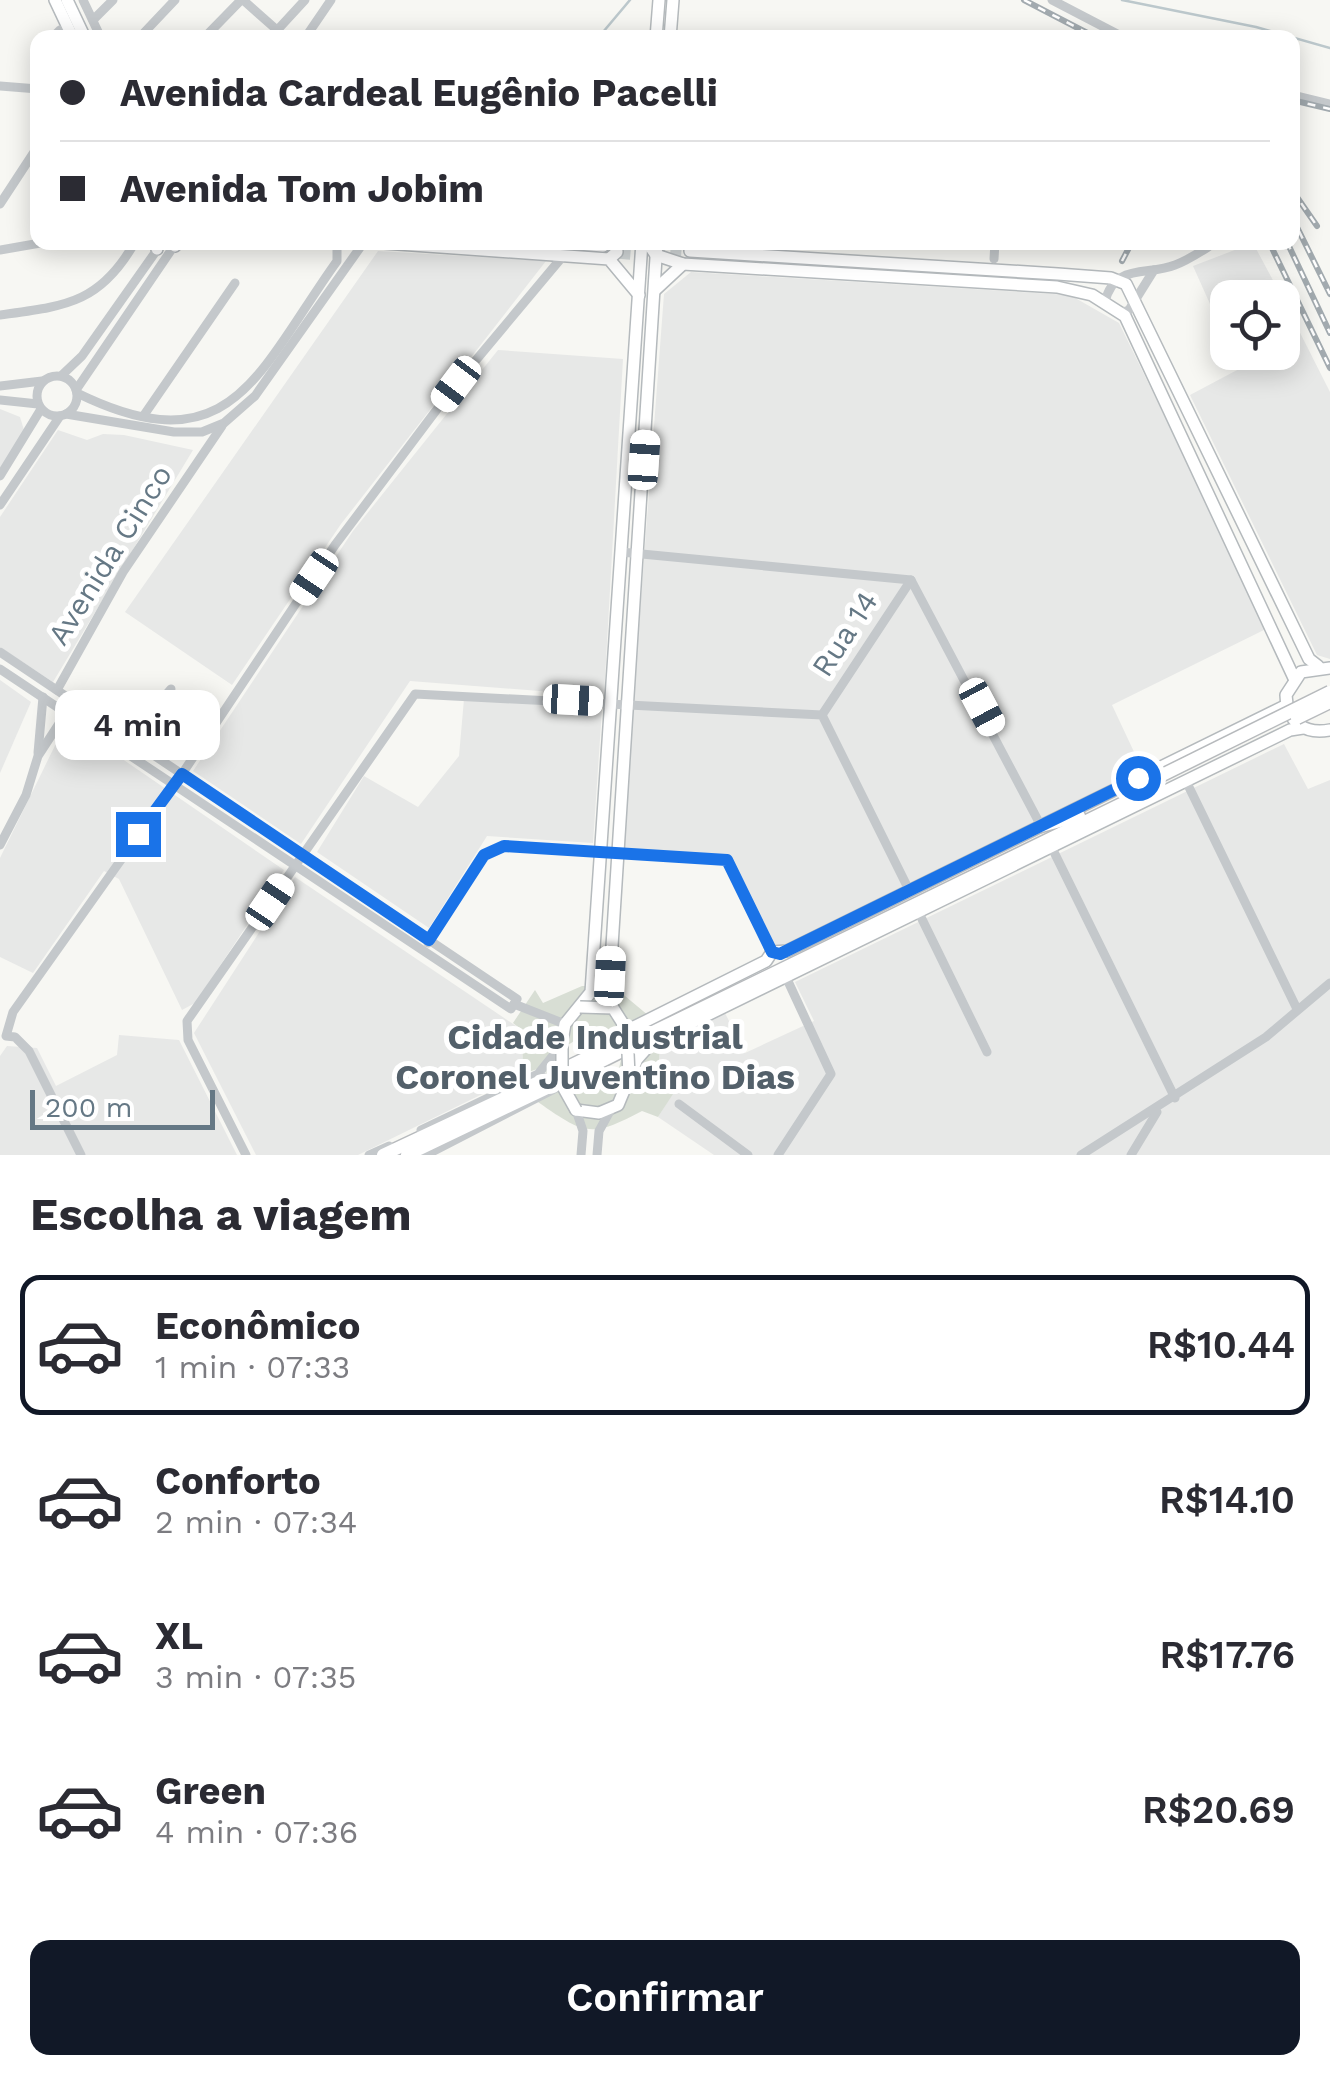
<!DOCTYPE html>
<html lang="pt">
<meta charset="utf-8">
<style>
:root{--surface:#fff;--page:#f7f7f7;--text:#2b2b33;--muted:#7c7c81;--line:#e1e1e2;--accent:#111827}
body{margin:0;font-family:"Work Sans",sans-serif;background:var(--page);color:var(--text);height:100vh;display:flex;flex-direction:column;font-size:38px;white-space:nowrap}
*{box-sizing:border-box;margin:0}
p{font-size:32px;color:var(--muted)}
.icon{flex:none;width:55px;height:55px;fill:none;stroke:currentColor;stroke-width:2;stroke-linecap:round;stroke-linejoin:round}
.map{position:relative;height:1155px;overflow:hidden}
.drawer{display:flex;flex-direction:column;background:var(--surface);flex:1}
.drawer>*{flex:none}
.guide{position:absolute;left:30px;top:30px;width:1270px;height:220px;border-radius:20px;box-shadow:0 5px 25px #0003;display:grid;align-content:center;height:220px;padding:0 30px;background:var(--surface)}
.controls{position:absolute;left:1210px;top:280px;display:grid;gap:20px}
.controls a{display:grid;place-items:center;width:90px;height:90px;border-radius:20px;background:var(--surface);box-shadow:0 5px 25px #0003;font-size:50px}
.scale{position:absolute;left:30px;bottom:25px;width:185px;box-sizing:border-box;padding-left:10px;border:5px solid #657885;border-top:0;font-size:28px;line-height:35px;white-space:nowrap;color:#657885;-webkit-text-stroke:8px #fff;paint-order:stroke}
.end{position:absolute;width:45px;height:45px;margin:-22px;border:12px solid #1a73e8;background:#fff;box-shadow:0 0 0 5px #fff}
.from{border-radius:50%}
.bubble{position:absolute;height:70px;border-radius:20px;background:var(--surface);box-shadow:0 5px 25px #0003;font-size:32px;font-weight:600;line-height:70px;text-align:center}
.car{position:absolute;width:30px;height:60px;margin:-30px -15px;border-radius:12px;box-shadow:0 0 8px 2px #0007;background:linear-gradient(#fff 24%,#345 0 40%,#fff 0 76%,#345 0 86%,#fff 0)}
.guide b{display:flex;align-items:center;gap:35px;height:95px;font-size:38px}
.guide b+b{border-top:2px solid var(--line)}
.guide i{width:25px;height:25px;background:var(--text)}
ul{padding:0;list-style:none}
li{display:flex;align-items:center;gap:30px;height:140px;margin:0 20px 15px;padding:0 10px;border:5px solid transparent;border-radius:20px}
li div{flex:1}
li b{display:block;font-size:38px}
li em{font-style:normal;font-weight:600}
li.selected{border-color:var(--accent)}
li>.icon{width:90px;height:90px;stroke-width:1.5}
h2{padding:0 30px;font-size:45px;line-height:120px}
.action{display:flex;gap:20px;margin-top:auto;padding:20px 30px}
.action a{flex:1;height:115px;border-radius:20px;background:var(--accent);color:#fff;font-size:40px;font-weight:600;line-height:115px;text-align:center}
.map>svg:first-child{display:block}
.built{fill:#e7e8e7}
.green{fill:#d8ded4;fill-rule:evenodd}
.lines{fill:none;stroke-linecap:round;stroke-linejoin:round}
.stream{stroke:#bcc8cc;stroke-width:2.5}
.major-tunnel{stroke:#d2d7d8;stroke-width:11;stroke-dasharray:11 5.5;stroke-linecap:butt}
.highway-tunnel{stroke:#d2d7d8;stroke-width:12;stroke-dasharray:12 6;stroke-linecap:butt}
.major-casing{stroke:#b5babd;stroke-width:14}
.highway-casing{stroke:#b7babd;stroke-width:15}
.minor{stroke:#c4c8cb;stroke-width:9}
.major{stroke:#fff;stroke-width:11}
.highway{stroke:#fff;stroke-width:12}
.rail-casing{stroke:#a2aaaf;stroke-width:6}
.rail{stroke:#fff;stroke-width:2.5;stroke-dasharray:8;stroke-linecap:butt}
.major-bridge-casing{stroke:#b5babd;stroke-width:14;stroke-linecap:butt}
.highway-bridge-casing{stroke:#b7babd;stroke-width:15;stroke-linecap:butt}
.major-bridge{stroke:#fff;stroke-width:11}
.highway-bridge{stroke:#fff;stroke-width:12}
.route{stroke:#1a73e8;stroke-width:12}
.labels{text-anchor:middle;stroke-width:10;stroke-linejoin:round;paint-order:stroke}
.street-label{font-size:30px;fill:#657885;stroke:#fff}
.quarter-label{font-size:35px;font-weight:bold;fill:#53606a;stroke:#fff}
</style>
<div class="map">
<svg width="1330" height="1155" viewBox="0 0 1330 1155">
<rect width="100%" height="100%" fill="#f7f7f3"/>
<g class="built">
<polygon points="1253,243 1282,297 1228,298 1227,342 1193,266"/>
<polygon points="378,251 546,261 341,524 232,685 125,612"/>
<polygon points="691,272 1070,295 1119,323 1268,628 1112,705 1143,771 782,948 773,948 729,857 622,850 664,294"/>
<polygon points="1283,299 1330,392 1330,659 1317,655 1190,395 1239,369 1232,353 1282,352"/>
<polygon points="498,350 623,359 604,696 410,681 301,844 193,771 353,531"/>
<polygon points="0,409 20,417 24,430 0,470"/>
<polygon points="58,430 87,440 103,434 124,435 193,450 53,682 0,647 0,517"/>
<polygon points="0,680 31,702 0,773"/>
<polygon points="464,699 602,709 593,843 487,836 429,928 317,852 364,776 418,807 459,756"/>
<polygon points="67,721 284,870 195,1003 182,1010 119,879 104,871 33,973 0,957 0,858"/>
<polygon points="1284,744 1308,789 1330,780 1330,1155 714,1155 658,1117 672,1094 658,1084 660,1044 725,1013 745,1053 814,1021 795,982"/>
<polygon points="295,877 522,1030 523,1074 358,1155 256,1155 194,1033"/>
<polygon points="119,1035 179,1040 237,1155 0,1155 0,1056 7,1046 37,1048 56,1086 117,1055"/>
</g>
<path class="green" d="M 582,986 L 613,986 L 649,1016 L 637,1024 L 646,1043 L 660,1044 L 658,1083 L 673,1094 L 658,1117 L 642,1111 C 591,1138 585,1135 538,1102 L 553,1089 L 543,1067 L 523,1074 L 522,1030 L 513,1023 L 535,990 L 543,1003 ZM 591,1030 L 617,1038 L 622,1056 L 616,1080 L 587,1088 C 569,1078 567,1066 568,1045 Z"/>
<g class="lines">
<g class="stream">
<polyline points="1122,0 1256,27 1330,48"/>
<polyline points="598,38 630,0"/>
</g>
<g class="major-tunnel">
<polyline points="654,249 690,251"/>
<polyline points="603,252 664,257"/>
</g>
<polyline class="highway-tunnel" points="615,1045 649,1026"/>
<defs>
<g id="major">
<polyline points="55,0 73,38"/>
<polyline points="67,0 85,38"/>
<polyline points="656,38 659,0"/>
<polyline points="670,38 673,0"/>
<polyline points="370,242 609,259 639,295"/>
<polyline points="553,242 603,246"/>
<polyline points="647,242 656,255 683,264 1057,287 1092,295 1125,316 1294,678"/>
<polyline points="687,242 715,245"/>
<polyline points="175,246 178,242"/>
<polyline points="157,249 158,242"/>
<polyline points="690,251 1058,274 1111,278 1126,284 1309,659 1318,666"/>
<polyline points="609,259 617,252 616,242"/>
<polyline points="655,290 683,264"/>
<path d="M 1330,668 L 1301,672 L 1286,695 C 1287,722 1305,735 1330,730"/>
<polyline points="613,1008 609,993 657,242"/>
<polyline points="627,1035 634,1027 766,961 772,952 787,951 1287,705"/>
<polyline points="562,1041 565,1024 591,992 642,242"/>
<polyline points="576,1110 599,1113 618,1105 637,1059 652,1042 1290,730 1303,728"/>
</g>
<g id="highway">
<polyline points="1041,826 1079,816"/>
<polyline points="651,1033 1138,796"/>
<polyline points="570,1066 603,1050"/>
<polyline points="572,1076 618,1053"/>
<polyline points="383,1155 543,1080"/>
<polyline points="407,1155 547,1088"/>
</g>
</defs>
<use href="#major" class="major-casing"/>
<use href="#highway" class="highway-casing"/>
<g class="minor">
<polyline points="83,0 101,38"/>
<polyline points="243,0 286,38"/>
<polyline points="1052,0 1125,38"/>
<polyline points="93,20 113,0"/>
<polyline points="52,38 60,30"/>
<polyline points="139,38 175,0"/>
<polyline points="204,38 241,0"/>
<polyline points="270,38 305,0"/>
<polyline points="305,38 331,0"/>
<polyline points="0,86 38,89"/>
<polyline points="1292,95 1330,104"/>
<polyline points="0,204 38,146"/>
<polyline points="0,250 46,242"/>
<polyline points="994,259 995,242"/>
<path d="M 1105,302 C 1114,263 1147,276 1175,265 C 1189,260 1203,250 1216,242"/>
<polyline points="1121,313 1129,310 1154,270"/>
<path d="M 0,315 C 65,306 100,304 135,242"/>
<circle cx="57" cy="396" r="20"/>
<polyline points="61,376 82,356 159,247"/>
<polyline points="0,386 42,381"/>
<polyline points="76,390 176,243"/>
<path d="M 77,393 C 232,469 258,371 337,261 L 337,248 L 331,242"/>
<polyline points="0,400 38,404"/>
<polyline points="66,414 174,432 202,432 224,423 255,396 364,242"/>
<polyline points="144,415 235,283"/>
<polyline points="0,476 41,409"/>
<polyline points="0,505 60,416"/>
<polyline points="621,552 911,580 1041,826"/>
<polyline points="0,652 517,999 511,1009 0,669"/>
<polyline points="57,690 123,572 222,426"/>
<polyline points="822,715 911,580"/>
<polyline points="129,738 171,689"/>
<polyline points="38,753 43,697"/>
<polyline points="1186,781 1297,1009"/>
<polyline points="0,845 26,795 38,756 66,713"/>
<polyline points="1052,848 1175,1098"/>
<polyline points="919,913 987,1052"/>
<polyline points="428,943 484,855 504,846 727,860 772,952"/>
<polyline points="514,1004 565,1024"/>
<polyline points="679,1104 748,1155"/>
<polyline points="576,1110 583,1131 581,1155"/>
<polyline points="421,1130 538,1074 559,1048"/>
<polyline points="81,1155 29,1051 15,1037 6,1036 13,1012 182,774 335,545 456,384 563,256"/>
<polyline points="246,1155 188,1040 187,1021 415,694 822,715 909,890"/>
<polyline points="369,1155 389,1146"/>
<polyline points="426,1155 562,1085"/>
<polyline points="597,1155 599,1131 610,1111"/>
<polyline points="778,1155 831,1074 786,977"/>
<polyline points="1081,1155 1266,1037 1330,983"/>
<polyline points="1131,1155 1157,1112"/>
</g>
<use href="#major" class="major"/>
<use href="#highway" class="highway"/>
<defs>
<g id="rail">
<polyline points="1024,0 1097,38"/>
<polyline points="1292,100 1330,109"/>
<polyline points="1292,190 1317,226"/>
<polyline points="1292,217 1330,294"/>
<polyline points="1269,242 1330,368"/>
<polyline points="1287,242 1330,333"/>
<polyline points="1122,261 1132,242"/>
</g>
</defs>
<use href="#rail" class="rail-casing"/>
<use href="#rail" class="rail"/>
<defs>
<g id="major-bridge">
<polyline points="580,1007 613,1008 627,1030 629,1076"/>
<polyline points="562,1041 562,1085 576,1110"/>
</g>
<g id="highway-bridge">
<polyline points="1297,718 1330,702"/>
<polyline points="1134,789 1330,692"/>
</g>
</defs>
<use href="#major-bridge" class="major-bridge-casing"/>
<use href="#highway-bridge" class="highway-bridge-casing"/>
<use href="#major-bridge" class="major-bridge"/>
<use href="#highway-bridge" class="highway-bridge"/>
</g>
<g class="lines">
<polyline class="route" points="138,834 182,774 429,940 484,855 504,846 727,860 772,952 780,954 1138,778"/>
</g>
<g class="labels">
<g class="street-label">
<text transform="translate(110 555) rotate(-58)" y="10">Avenida Cinco</text>
<text transform="translate(845 634) rotate(-57)" y="10">Rua 14</text>
</g>
<g class="quarter-label">
<text x="595" y="1049">Cidade Industrial<tspan x="595" dy="40">Coronel Juventino Dias</tspan></text>
</g>
</g>
</svg>
<div class="controls">
<a><svg class="icon" aria-label="locate" viewBox="0 0 24 24"><circle cx="12" cy="12" r="6"/><path d="M12 2v4M12 18v4M2 12h4M18 12h4"/></svg></a>
</div>
<div class="scale">200 m</div>
<i class="end from" style="left:1138px;top:778px"></i>
<i class="end" style="left:138px;top:834px"></i>
<div class="bubble" style="left:55px;top:690px;width:165px">4 min</div>
<i class="car" style="left:456px;top:384px;rotate:217deg"></i>
<i class="car" style="left:644px;top:460px;rotate:4deg"></i>
<i class="car" style="left:314px;top:577px;rotate:214deg"></i>
<i class="car" style="left:573px;top:700px;rotate:93deg"></i>
<i class="car" style="left:982px;top:707px;rotate:152deg"></i>
<i class="car" style="left:270px;top:902px;rotate:34deg"></i>
<i class="car" style="left:610px;top:976px;rotate:3deg"></i>
<div class="guide">
<b><i class="from"></i>Avenida Cardeal Eugênio Pacelli</b>
<b><i></i>Avenida Tom Jobim</b>
</div>
</div>
<section class="drawer">
<h2>Escolha a viagem</h2>
<ul>
<li class="selected"><svg class="icon" aria-label="car" viewBox="0 0 24 24"><path d="M5 17H2v-5l4-1 3-4h7l3 4 3 1v5h-3M9 17h6M6 11h13"/><circle cx="7" cy="17" r="2"/><circle cx="17" cy="17" r="2"/></svg><div><b>Econômico</b><p>1 min · 07:33</p></div><em>R$10.44</em></li>
<li><svg class="icon" aria-label="car" viewBox="0 0 24 24"><path d="M5 17H2v-5l4-1 3-4h7l3 4 3 1v5h-3M9 17h6M6 11h13"/><circle cx="7" cy="17" r="2"/><circle cx="17" cy="17" r="2"/></svg><div><b>Conforto</b><p>2 min · 07:34</p></div><em>R$14.10</em></li>
<li><svg class="icon" aria-label="car" viewBox="0 0 24 24"><path d="M5 17H2v-5l4-1 3-4h7l3 4 3 1v5h-3M9 17h6M6 11h13"/><circle cx="7" cy="17" r="2"/><circle cx="17" cy="17" r="2"/></svg><div><b>XL</b><p>3 min · 07:35</p></div><em>R$17.76</em></li>
<li><svg class="icon" aria-label="car" viewBox="0 0 24 24"><path d="M5 17H2v-5l4-1 3-4h7l3 4 3 1v5h-3M9 17h6M6 11h13"/><circle cx="7" cy="17" r="2"/><circle cx="17" cy="17" r="2"/></svg><div><b>Green</b><p>4 min · 07:36</p></div><em>R$20.69</em></li>
</ul>
<div class="action"><a>Confirmar</a></div>
</section>
